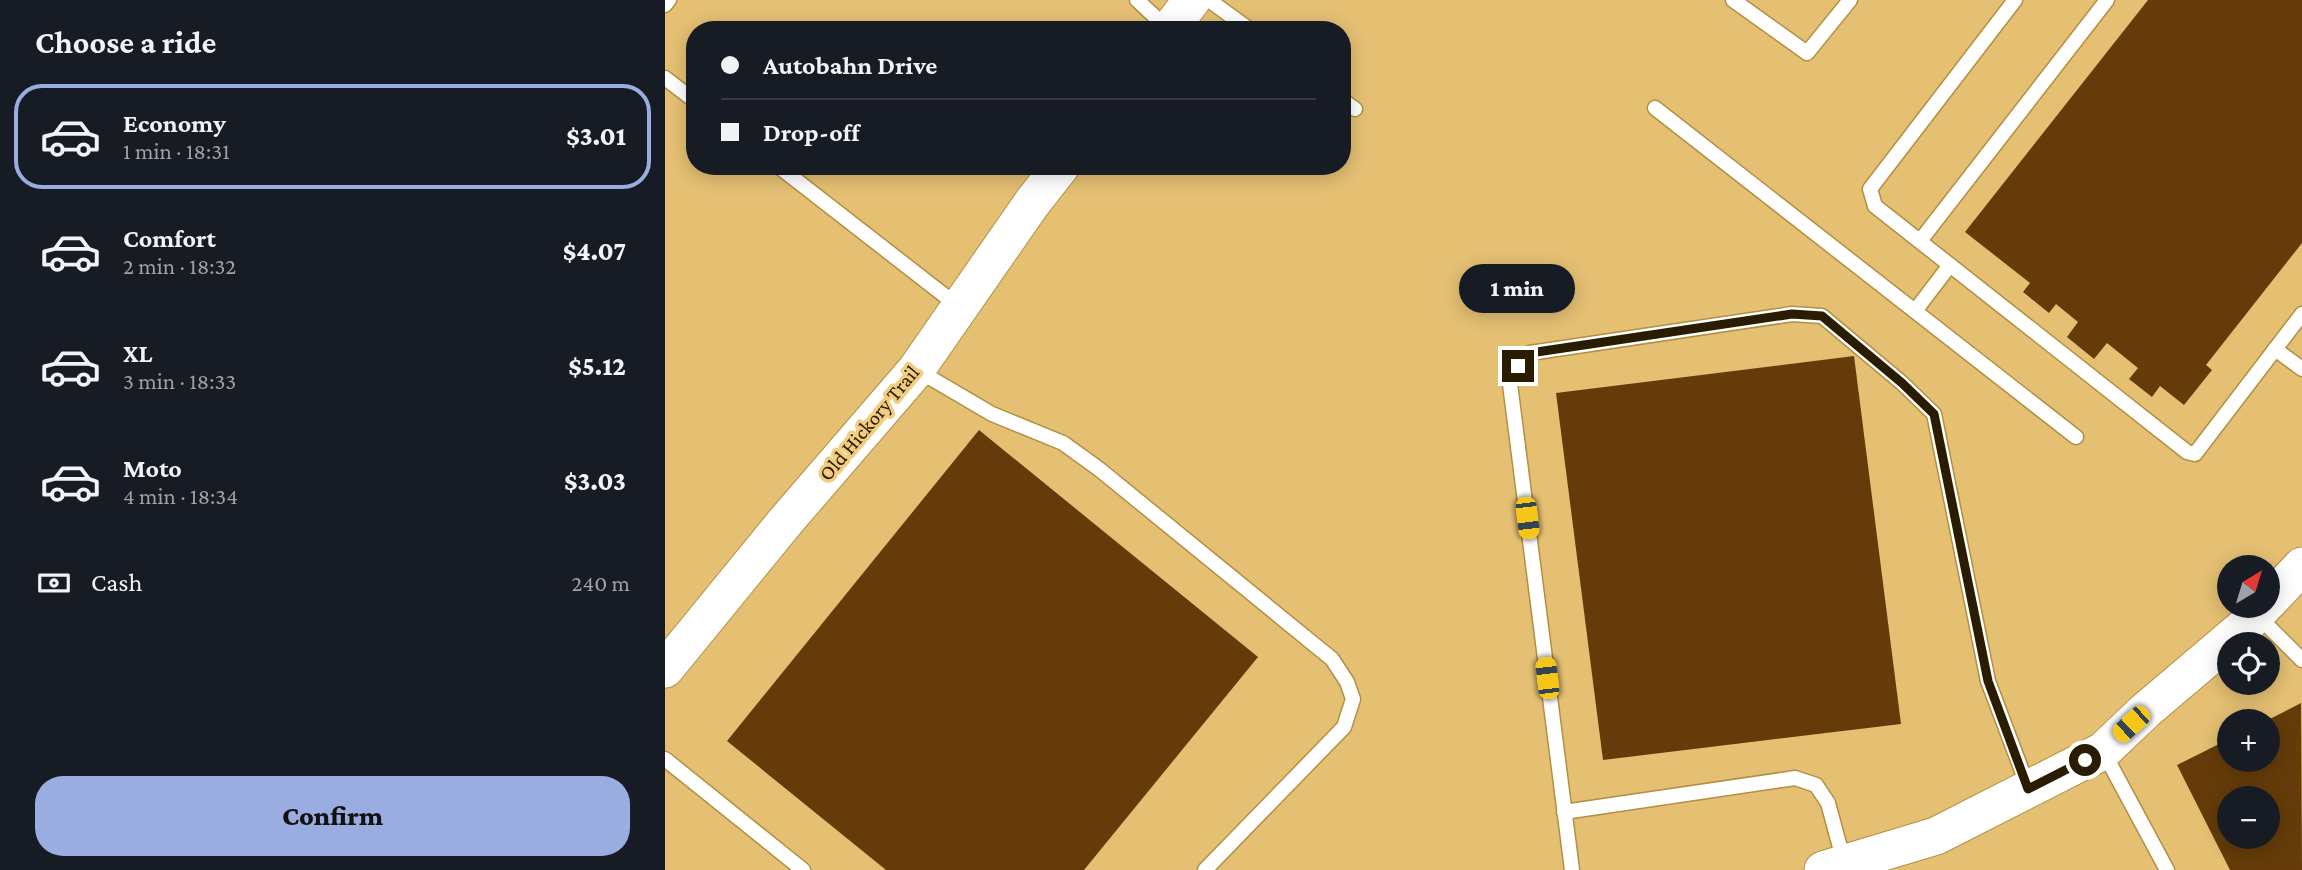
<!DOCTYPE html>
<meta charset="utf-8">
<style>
:root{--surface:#171b24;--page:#20242c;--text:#f1f3f6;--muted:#9ea1a6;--line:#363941;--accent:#99ade1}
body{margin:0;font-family:"Crimson Pro",serif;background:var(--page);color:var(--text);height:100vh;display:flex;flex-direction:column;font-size:26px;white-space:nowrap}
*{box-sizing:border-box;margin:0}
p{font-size:23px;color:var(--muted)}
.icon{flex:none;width:38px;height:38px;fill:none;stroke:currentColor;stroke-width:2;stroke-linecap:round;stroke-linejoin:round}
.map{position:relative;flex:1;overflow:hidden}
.side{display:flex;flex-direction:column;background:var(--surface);width:665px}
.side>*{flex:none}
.top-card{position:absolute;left:21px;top:21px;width:665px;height:154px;border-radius:28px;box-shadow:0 4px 18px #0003;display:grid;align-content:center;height:154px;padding:0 35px;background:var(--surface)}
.needle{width:46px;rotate:38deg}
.buttons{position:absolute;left:1552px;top:555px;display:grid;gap:14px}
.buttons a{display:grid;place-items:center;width:63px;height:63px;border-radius:50%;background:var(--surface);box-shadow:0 4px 18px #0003;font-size:35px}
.end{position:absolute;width:32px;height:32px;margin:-16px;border:9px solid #2a1c00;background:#fff;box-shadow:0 0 0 4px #fff}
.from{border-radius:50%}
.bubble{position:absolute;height:49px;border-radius:24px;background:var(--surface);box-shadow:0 4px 18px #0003;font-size:23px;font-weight:800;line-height:49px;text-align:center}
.car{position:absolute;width:21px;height:42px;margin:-21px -10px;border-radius:9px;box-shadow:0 0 5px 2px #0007;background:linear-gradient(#f5c518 24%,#345 0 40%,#f5c518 0 76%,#345 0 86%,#f5c518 0)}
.top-card b{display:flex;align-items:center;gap:24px;height:66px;font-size:26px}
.top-card b+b{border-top:2px solid var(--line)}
.top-card i{width:18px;height:18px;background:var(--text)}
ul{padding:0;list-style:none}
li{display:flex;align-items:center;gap:21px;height:105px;margin:0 14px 10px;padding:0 21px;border:4px solid transparent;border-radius:28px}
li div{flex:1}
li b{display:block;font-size:26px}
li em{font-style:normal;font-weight:800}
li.current{border-color:var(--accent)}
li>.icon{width:63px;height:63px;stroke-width:1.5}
h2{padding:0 35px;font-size:32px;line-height:84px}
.pay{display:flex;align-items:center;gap:18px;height:77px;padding:0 35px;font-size:26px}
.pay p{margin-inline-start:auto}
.button{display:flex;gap:14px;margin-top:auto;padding:14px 35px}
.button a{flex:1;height:80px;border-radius:28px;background:var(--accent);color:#111;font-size:28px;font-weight:800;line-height:80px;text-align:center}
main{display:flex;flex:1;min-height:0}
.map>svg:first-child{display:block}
.building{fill:#653c09;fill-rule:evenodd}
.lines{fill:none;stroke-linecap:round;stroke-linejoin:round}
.service-casing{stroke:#b28f41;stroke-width:17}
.tertiary-casing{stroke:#b28f41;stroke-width:39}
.service{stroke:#fff;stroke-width:14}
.tertiary{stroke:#fff;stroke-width:37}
.route{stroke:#2a1c00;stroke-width:9}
.labels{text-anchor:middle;stroke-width:7;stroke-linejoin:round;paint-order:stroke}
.street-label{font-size:21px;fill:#2a1c00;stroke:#f2cd7f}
</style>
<main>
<section class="side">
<h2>Choose a ride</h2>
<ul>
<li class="current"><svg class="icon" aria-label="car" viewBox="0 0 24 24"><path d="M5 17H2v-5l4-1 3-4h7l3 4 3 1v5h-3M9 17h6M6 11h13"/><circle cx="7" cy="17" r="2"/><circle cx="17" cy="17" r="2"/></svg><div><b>Economy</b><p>1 min · 18:31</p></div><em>$3.01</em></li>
<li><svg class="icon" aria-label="car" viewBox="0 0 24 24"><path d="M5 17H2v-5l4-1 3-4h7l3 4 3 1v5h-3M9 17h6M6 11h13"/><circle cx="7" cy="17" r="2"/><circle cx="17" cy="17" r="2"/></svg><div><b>Comfort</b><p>2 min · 18:32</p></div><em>$4.07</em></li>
<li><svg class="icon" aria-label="car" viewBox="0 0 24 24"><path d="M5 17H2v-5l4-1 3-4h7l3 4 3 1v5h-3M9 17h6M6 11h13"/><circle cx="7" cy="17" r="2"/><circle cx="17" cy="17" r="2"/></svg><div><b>XL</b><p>3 min · 18:33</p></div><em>$5.12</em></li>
<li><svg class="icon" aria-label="car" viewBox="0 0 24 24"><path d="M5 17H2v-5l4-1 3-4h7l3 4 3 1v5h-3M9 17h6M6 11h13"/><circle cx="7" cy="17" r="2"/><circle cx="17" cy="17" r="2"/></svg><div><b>Moto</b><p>4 min · 18:34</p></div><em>$3.03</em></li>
</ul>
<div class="pay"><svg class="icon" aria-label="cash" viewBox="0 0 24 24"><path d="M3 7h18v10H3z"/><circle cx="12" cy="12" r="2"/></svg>Cash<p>240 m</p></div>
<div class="button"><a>Confirm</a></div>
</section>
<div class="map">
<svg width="1637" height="870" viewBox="0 0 1637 870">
<rect width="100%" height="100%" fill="#e5c073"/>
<g class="building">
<polygon points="1483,0 1637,0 1637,243 1541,365 1547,370 1519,405 1495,386 1487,397 1464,379 1473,368 1442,343 1429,359 1402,337 1413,322 1391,304 1384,313 1358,292 1365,283 1300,232"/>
<polygon points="1189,356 1236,724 938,760 891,393"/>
<polygon points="314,430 593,657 419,870 221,870 62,741"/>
<path d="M 1636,703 L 1637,870 L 1565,870 L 1512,765 L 1564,739 L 1564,760 L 1603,760 L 1603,720 ZM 1564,798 L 1603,798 L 1603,836 L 1564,836 Z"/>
</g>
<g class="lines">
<defs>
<g id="service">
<polyline points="472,0 503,29"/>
<polyline points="544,0 585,30"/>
<polyline points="1068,0 1142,53 1185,0"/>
<polyline points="1350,0 1205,189 1210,206 1522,452 1530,454 1637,314"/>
<polyline points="0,5 4,0"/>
<polyline points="0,78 30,101"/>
<polyline points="677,100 690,109"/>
<polyline points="990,108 1411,437"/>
<polyline points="113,166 293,306"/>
<polyline points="1255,241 1442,0"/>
<polyline points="1250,311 1285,265"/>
<polyline points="1610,349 1637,369"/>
<polyline points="252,370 327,414 398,443 434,469 667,659 682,682 688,699 679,727 540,870"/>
<polyline points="1591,614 1637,660"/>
<polyline points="1438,751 1502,870"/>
<polyline points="0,759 138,870"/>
<polyline points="899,812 1130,778 1151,785 1163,803 1179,862"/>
<polyline points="907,870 845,384 854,366 865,353 1127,314 1157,316 1237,383 1269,414 1323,681 1363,787"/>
</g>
<g id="tertiary">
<polyline points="504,30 527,0"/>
<polyline points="1603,602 1637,566"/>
<polyline points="0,669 120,522 251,370 367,203 396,166"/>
<polyline points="1158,870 1271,836 1438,751 1480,711 1579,627 1599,606"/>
</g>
</defs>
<use href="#service" class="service-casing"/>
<use href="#tertiary" class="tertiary-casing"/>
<use href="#service" class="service"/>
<use href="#tertiary" class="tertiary"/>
</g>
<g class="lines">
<polyline class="route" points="853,366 865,353 1127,314 1157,316 1237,383 1269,414 1323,681 1363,789 1420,760"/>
</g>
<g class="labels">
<g class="street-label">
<text transform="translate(204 423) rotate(-50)" y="7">Old Hickory Trail</text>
</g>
</g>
</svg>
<div class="buttons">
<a><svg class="needle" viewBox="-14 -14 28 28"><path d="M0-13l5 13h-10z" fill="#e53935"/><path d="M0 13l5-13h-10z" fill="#9ea1a6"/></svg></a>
<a><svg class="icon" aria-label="locate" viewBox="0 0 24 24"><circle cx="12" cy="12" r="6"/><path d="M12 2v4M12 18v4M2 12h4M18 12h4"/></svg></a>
<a>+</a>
<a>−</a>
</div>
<i class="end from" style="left:1420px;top:760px"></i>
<i class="end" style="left:853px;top:366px"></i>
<div class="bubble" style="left:794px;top:264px;width:116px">1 min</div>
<i class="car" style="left:862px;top:518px;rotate:173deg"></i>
<i class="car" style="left:882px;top:678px;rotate:353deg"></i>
<i class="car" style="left:1466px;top:724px;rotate:227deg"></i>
<div class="top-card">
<b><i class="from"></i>Autobahn Drive</b>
<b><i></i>Drop-off</b>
</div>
</div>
</main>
